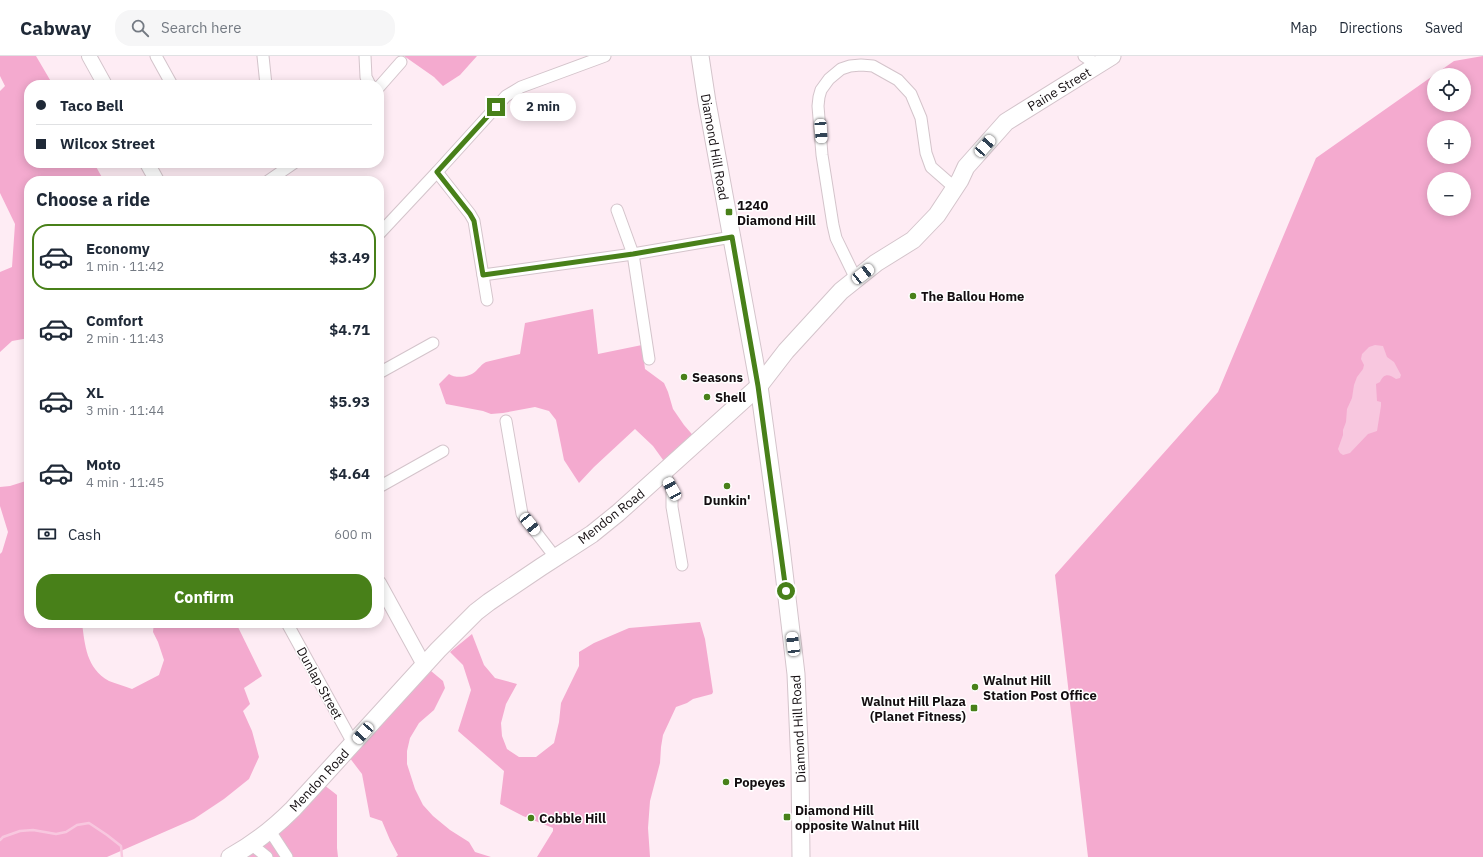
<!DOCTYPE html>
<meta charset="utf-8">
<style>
:root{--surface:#fff;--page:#f6f6f7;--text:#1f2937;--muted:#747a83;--line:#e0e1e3;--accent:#488019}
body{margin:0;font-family:"IBM Plex Sans",sans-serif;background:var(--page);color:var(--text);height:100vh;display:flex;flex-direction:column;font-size:15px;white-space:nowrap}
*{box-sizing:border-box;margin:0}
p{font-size:13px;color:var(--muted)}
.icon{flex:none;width:22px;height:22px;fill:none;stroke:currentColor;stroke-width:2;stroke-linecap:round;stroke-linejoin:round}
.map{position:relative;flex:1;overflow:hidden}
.sheet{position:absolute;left:24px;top:120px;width:360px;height:452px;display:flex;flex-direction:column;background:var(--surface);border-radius:16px;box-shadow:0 2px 10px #0003}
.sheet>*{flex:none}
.hud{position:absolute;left:24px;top:24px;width:360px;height:88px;border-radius:16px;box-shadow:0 2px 10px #0003;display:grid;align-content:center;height:88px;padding:0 12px;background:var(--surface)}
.tools{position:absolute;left:1427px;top:12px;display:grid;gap:8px}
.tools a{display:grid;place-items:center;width:44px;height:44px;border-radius:50%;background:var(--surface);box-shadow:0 2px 10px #0003;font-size:20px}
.end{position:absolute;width:18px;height:18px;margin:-9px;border:5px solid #488019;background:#fff;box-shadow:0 0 0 2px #fff}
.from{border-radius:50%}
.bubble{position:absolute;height:28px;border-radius:14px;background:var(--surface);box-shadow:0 2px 10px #0003;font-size:13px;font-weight:700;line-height:28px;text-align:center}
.car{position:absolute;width:12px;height:24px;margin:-12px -6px;border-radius:5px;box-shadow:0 0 3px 1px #0007;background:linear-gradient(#fff 24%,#345 0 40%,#fff 0 76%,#345 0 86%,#fff 0)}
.hud b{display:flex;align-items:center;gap:14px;height:38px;font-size:15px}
.hud b+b{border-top:1px solid var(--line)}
.hud i{width:10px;height:10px;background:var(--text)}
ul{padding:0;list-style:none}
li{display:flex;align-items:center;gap:12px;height:66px;margin:0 8px 6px;padding:0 4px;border:2px solid transparent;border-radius:16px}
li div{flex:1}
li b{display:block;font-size:15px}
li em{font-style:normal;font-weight:700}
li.active{border-color:var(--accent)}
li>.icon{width:36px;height:36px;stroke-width:1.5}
h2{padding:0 12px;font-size:18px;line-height:48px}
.pay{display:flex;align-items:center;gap:10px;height:44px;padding:0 12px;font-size:15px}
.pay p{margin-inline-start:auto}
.action{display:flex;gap:8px;margin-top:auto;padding:8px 12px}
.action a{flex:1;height:46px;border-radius:16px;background:var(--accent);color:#fff;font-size:16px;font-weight:700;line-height:46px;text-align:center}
header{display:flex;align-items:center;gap:24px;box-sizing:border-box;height:56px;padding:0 20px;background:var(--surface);border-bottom:1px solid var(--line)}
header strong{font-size:19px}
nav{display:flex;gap:22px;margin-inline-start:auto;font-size:14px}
.search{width:280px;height:36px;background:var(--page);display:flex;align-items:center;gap:10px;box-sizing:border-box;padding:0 14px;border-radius:16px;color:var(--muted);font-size:15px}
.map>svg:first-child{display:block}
.green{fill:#f4aacf;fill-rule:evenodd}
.water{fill:#f8c7df}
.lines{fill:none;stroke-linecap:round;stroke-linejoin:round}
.stream{stroke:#f8c7df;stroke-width:2.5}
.minor-casing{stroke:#d4c4cb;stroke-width:13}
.tertiary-casing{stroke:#d4c4cb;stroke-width:16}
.primary-casing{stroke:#d4c4cb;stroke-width:19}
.minor{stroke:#fff;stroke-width:11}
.tertiary{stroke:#fff;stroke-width:14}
.primary{stroke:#fff;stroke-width:17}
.route{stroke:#488019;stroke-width:5}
.poi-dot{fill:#488019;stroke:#fff;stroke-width:1.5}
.labels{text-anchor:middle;stroke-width:3;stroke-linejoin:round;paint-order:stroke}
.street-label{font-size:13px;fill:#140e11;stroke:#fff}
.poi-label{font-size:13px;font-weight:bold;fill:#140e11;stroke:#fff;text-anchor:start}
</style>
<header>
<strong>Cabway</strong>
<div class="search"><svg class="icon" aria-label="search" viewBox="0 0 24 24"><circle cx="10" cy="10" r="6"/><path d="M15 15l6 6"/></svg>Search here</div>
<nav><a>Map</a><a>Directions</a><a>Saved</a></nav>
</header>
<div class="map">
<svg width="1483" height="801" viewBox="0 0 1483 801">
<rect width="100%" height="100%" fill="#feecf4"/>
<g class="green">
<polygon points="0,0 36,0 53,29 29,29 29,107 94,107 104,125 29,125 29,282 12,285 0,296 0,216 12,211 15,168 0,137 0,35 5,30 0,20"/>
<polygon points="404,0 477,0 460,19 443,30 434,21"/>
<path d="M 1483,0 L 1483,801 L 1088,801 L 1055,519 L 1218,336 L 1316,102 L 1454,5 ZM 1434,19 L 1464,19 L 1464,49 L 1434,49 ZM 1434,71 L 1464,71 L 1464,101 L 1434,101 ZM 1434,123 L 1464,123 L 1464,153 L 1434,153 Z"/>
<path d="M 593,253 L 598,298 L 642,289 L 645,313 L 664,327 L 668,336 L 673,353 L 684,369 L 697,384 L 666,408 L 653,390 L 635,373 L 594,411 L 579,427 L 564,404 L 556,364 L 549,355 L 535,351 L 503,357 L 491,358 L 483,355 L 446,348 L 439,328 L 449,318 C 456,323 470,321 476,315 C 480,311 481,309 486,306 L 520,298 L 525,267 Z"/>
<path d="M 29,424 L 29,567 L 82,567 C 85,589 86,612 109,625 C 116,628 125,630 132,633 L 159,619 L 164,604 L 158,586 L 153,576 L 154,567 L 236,567 L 262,620 L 244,632 L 250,648 L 243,655 L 252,675 L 259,701 L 249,723 L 224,743 L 194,763 L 107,801 L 0,801 L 0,498 L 2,496 L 8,476 L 0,450 L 0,431 L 10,430 Z"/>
<polygon points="700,566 705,583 713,636 712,638 693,643 687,647 676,651 663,679 661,691 660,707 650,745 648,772 650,801 537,801 553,775 553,772 523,760 500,748 504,715 458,675 471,634 463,609 450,596 472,578 484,609 495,622 517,628 506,648 501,667 502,680 507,693 519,701 536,701 554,687 559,666 561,647 579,610 579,596 594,587 629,572"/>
<polygon points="425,610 443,625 445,632 434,654 419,667 410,682 407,695 407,708 415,733 423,749 433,760 450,774 469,786 475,796 491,801 396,801 398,799 390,784 382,765 370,761 362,718 346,697"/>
<polygon points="319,725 337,739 337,792 338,801 228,801"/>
</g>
<path class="water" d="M 1375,289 L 1383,290 L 1387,301 L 1394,306 L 1401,319 L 1400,322 L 1396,323 C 1389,318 1384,317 1380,326 L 1376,328 L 1377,345 L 1381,346 L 1381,350 L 1377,375 L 1368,378 L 1350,397 L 1343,399 L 1340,397 L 1338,393 L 1343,379 L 1343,374 L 1346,366 L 1347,353 L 1352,342 L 1354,329 L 1357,321 L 1363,313 L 1364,309 L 1361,303 L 1362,298 L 1369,291 Z"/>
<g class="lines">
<polyline class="stream" points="0,784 3,781 20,775 33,774 56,778 66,776 77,769 89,767 107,779 121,790 122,801"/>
<defs>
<g id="minor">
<polyline points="156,0 172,29"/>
<polyline points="263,0 266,29"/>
<polyline points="365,0 366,21 370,29"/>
<polyline points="1084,0 1098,9"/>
<polyline points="379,31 401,6"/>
<polyline points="268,125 294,107"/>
<polyline points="617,154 633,198 649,303"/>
<polyline points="379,178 437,116"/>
<polyline points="483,219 633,198 732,181"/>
<polyline points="856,223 836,182 833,169 822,99 818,50 819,41 821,34 829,23 841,13 850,10 861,9 873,10 898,24 911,38 921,62 926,97 931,111 955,132"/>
<polyline points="487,244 474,165 470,158 437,116 506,40 521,31 605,0"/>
<polyline points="379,317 433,287"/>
<polyline points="506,365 522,458 555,501"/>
<polyline points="664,417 672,433 672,451 682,509"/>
<polyline points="379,431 443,395"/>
<polyline points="287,567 353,687"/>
<polyline points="270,775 287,801"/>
<polyline points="251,788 267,801"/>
</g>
<g id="tertiary">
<polyline points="89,0 105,29"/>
<polyline points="147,107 157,125"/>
<polyline points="379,527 424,609"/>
</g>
<g id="primary">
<polyline points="700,0 707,46 759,330 781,491 796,618 800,711 801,801"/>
<path d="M 230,801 C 254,788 274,772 293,753 L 438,594 L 476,556 L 489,546 L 541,511 L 592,478 L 618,457 L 759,330 L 786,295 L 841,235 L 876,207 L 913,184 L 937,159 L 960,124 L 966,111 L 1006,66 L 1112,0"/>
</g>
</defs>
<use href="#minor" class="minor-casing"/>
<use href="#tertiary" class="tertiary-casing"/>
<use href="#primary" class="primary-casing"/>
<use href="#minor" class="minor"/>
<use href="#tertiary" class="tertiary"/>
<use href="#primary" class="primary"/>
</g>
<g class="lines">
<polyline class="route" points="496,51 437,116 470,158 474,165 483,219 633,198 732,181 758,330 786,535"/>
</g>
<g class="poi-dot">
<rect x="725" y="152" width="8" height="8" rx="2"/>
<circle cx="913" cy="240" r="4"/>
<circle cx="684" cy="321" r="4"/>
<circle cx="707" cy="341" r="4"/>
<circle cx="727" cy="430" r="4"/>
<circle cx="975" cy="631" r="4"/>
<rect x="970" y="648" width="8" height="8" rx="2"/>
<circle cx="726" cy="726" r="4"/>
<rect x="783" y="757" width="8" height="8" rx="2"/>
<circle cx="531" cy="762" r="4"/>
</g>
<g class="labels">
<g class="street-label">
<text transform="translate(1059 33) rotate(-31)" y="5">Paine Street</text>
<text transform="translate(715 91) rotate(80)" y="5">Diamond Hill Road</text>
<text transform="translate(611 460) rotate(-38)" y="5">Mendon Road</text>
<text transform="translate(320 627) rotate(61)" y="5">Dunlap Street</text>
<text transform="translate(798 673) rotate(-93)" y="5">Diamond Hill Road</text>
<text transform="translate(319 724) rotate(-47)" y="5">Mendon Road</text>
</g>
<g class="poi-label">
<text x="737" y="154">1240<tspan x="737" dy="15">Diamond Hill</tspan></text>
<text x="921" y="245">The Ballou Home</text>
<text x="692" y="326">Seasons</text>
<text x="715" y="346">Shell</text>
<text x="727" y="449" text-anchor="middle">Dunkin'</text>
<text x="983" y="629">Walnut Hill<tspan x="983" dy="15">Station Post Office</tspan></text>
<text x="966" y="650" text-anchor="end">Walnut Hill Plaza<tspan x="966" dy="15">(Planet Fitness)</tspan></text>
<text x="734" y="731">Popeyes</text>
<text x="795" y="759">Diamond Hill<tspan x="795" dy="15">opposite Walnut Hill</tspan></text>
<text x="539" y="767">Cobble Hill</text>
</g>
</g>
</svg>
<div class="tools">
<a><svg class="icon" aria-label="locate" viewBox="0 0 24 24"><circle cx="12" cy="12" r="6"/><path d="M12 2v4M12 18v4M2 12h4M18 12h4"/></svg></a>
<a>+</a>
<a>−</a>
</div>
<i class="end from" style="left:786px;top:535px"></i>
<i class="end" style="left:496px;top:51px"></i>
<div class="bubble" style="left:510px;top:37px;width:66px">2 min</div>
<i class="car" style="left:821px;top:75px;rotate:176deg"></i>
<i class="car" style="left:985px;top:90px;rotate:41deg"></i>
<i class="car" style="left:863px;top:218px;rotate:52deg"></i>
<i class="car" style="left:672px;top:433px;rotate:332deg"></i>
<i class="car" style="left:530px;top:468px;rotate:141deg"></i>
<i class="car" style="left:793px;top:588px;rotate:353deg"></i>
<i class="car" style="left:363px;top:677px;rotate:222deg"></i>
<div class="hud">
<b><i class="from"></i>Taco Bell</b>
<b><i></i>Wilcox Street</b>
</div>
<section class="sheet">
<h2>Choose a ride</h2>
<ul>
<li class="active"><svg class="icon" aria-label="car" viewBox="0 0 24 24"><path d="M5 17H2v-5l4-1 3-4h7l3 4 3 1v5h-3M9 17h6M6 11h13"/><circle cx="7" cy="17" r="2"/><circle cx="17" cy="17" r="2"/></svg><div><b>Economy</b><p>1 min · 11:42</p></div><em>$3.49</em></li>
<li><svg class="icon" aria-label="car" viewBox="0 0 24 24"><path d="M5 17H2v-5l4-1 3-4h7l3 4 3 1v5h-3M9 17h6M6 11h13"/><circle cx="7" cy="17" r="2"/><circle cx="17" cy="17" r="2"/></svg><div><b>Comfort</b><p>2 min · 11:43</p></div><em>$4.71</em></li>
<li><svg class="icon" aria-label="car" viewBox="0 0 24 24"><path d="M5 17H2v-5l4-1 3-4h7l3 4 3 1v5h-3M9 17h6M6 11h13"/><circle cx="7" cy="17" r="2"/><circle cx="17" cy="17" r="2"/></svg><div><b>XL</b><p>3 min · 11:44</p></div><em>$5.93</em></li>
<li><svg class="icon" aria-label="car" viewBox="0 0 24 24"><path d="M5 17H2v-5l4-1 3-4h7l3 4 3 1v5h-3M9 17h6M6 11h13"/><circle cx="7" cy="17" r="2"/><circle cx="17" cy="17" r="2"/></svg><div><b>Moto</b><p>4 min · 11:45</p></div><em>$4.64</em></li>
</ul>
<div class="pay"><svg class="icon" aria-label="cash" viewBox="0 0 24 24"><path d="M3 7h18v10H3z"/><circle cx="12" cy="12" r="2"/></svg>Cash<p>600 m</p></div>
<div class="action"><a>Confirm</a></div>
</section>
</div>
